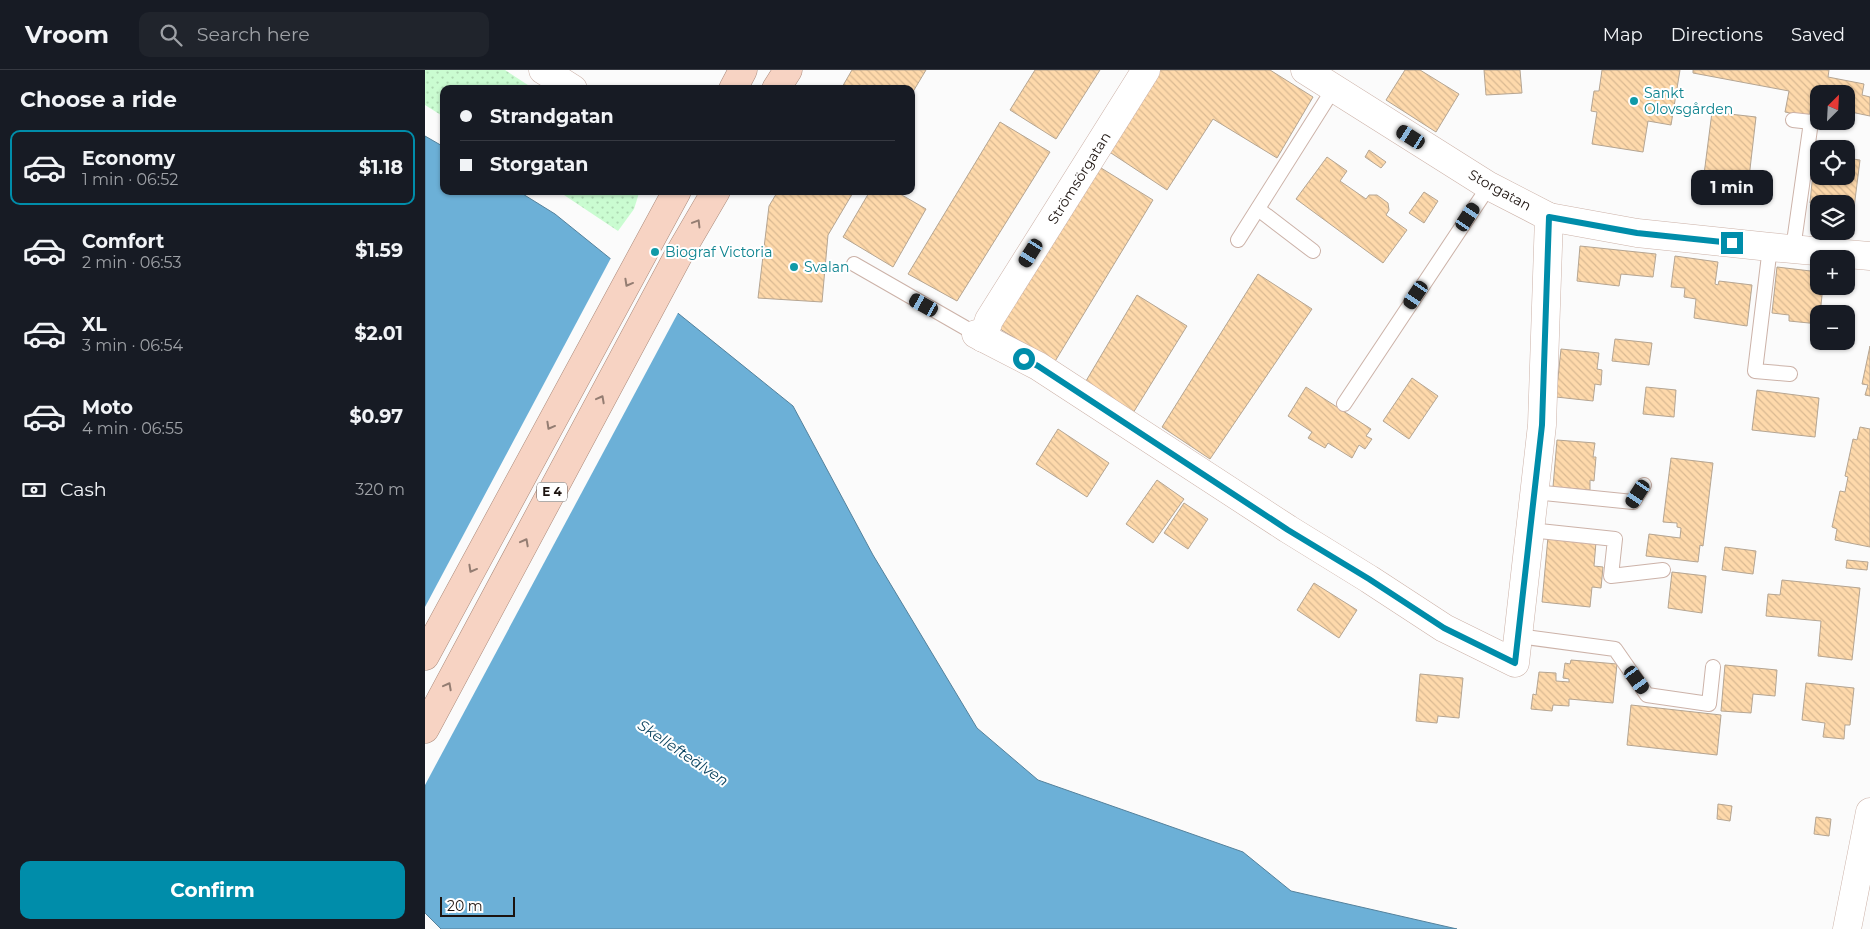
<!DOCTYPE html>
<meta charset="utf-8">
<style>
:root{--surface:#171b24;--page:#20242c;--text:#f1f3f6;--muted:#9ea1a6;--line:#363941;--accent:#008daa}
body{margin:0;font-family:Montserrat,sans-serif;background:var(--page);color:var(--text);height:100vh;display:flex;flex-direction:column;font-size:19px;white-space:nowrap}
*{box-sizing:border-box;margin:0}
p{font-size:16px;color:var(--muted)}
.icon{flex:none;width:28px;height:28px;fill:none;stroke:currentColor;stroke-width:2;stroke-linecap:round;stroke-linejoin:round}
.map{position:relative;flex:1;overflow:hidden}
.side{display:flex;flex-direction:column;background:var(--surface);width:425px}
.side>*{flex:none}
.top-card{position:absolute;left:15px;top:15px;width:475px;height:110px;border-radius:10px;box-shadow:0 1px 4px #0004;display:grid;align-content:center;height:110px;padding:0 20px;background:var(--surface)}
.needle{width:32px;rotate:24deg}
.tools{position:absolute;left:1385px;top:15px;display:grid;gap:10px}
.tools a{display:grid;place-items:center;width:45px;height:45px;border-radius:10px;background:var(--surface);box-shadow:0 1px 4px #0004;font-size:25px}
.scale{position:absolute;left:15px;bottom:12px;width:75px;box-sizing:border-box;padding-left:5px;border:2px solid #1c130f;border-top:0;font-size:14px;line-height:18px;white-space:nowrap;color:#1c130f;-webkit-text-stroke:4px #fff;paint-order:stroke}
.end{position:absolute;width:22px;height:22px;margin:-11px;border:6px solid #008daa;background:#fff;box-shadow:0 0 0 2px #fff}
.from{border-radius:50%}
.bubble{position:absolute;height:35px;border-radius:10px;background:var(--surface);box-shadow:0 1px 4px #0004;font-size:16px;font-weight:700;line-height:35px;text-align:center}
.car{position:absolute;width:15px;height:30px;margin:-15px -8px;border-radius:6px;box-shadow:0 0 4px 1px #0007;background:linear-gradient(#222 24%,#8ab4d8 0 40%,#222 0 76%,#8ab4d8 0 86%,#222 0)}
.top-card b{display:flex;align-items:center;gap:18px;height:48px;font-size:19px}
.top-card b+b{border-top:1px solid var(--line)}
.top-card i{width:12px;height:12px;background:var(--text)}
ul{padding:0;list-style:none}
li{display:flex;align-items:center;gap:15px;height:75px;margin:0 10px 8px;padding:0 10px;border:2px solid transparent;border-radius:10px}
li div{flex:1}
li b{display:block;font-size:19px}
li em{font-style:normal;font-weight:700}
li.selected{border-color:var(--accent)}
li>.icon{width:45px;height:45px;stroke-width:1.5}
h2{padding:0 20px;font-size:22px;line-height:60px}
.pay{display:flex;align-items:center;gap:12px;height:55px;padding:0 20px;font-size:19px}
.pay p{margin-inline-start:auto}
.button{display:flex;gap:10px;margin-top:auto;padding:10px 20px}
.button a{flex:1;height:58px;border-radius:10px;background:var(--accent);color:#fff;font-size:20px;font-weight:700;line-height:58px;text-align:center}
header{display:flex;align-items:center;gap:30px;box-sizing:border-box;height:70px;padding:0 25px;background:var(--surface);border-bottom:1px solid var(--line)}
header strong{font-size:24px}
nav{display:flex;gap:28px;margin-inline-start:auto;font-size:18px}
.search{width:350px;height:45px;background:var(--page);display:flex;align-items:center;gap:12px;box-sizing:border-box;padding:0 18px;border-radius:10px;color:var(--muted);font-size:19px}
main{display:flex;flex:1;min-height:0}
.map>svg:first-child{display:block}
.grass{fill:url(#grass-dots)}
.water{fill:#6cb0d7;stroke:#54819b}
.pier{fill:#fbfbfb}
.building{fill:url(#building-back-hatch);stroke:#b5a592}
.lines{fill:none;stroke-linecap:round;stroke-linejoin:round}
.service-casing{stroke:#ccb2a8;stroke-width:16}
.minor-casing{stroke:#ccb2a8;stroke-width:29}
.trunk-casing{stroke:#a9897a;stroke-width:29}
.service{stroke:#fff;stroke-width:14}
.minor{stroke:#fff;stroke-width:28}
.trunk{stroke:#f7d3c3;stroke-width:28}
.oneway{stroke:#947d72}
.route{stroke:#008daa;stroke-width:6}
.culture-dot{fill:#0f9aa8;stroke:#fff;stroke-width:2}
.labels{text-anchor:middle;stroke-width:4;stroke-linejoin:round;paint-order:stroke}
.shield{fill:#fff;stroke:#605a57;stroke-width:1}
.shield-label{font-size:12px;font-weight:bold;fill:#1c130f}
.culture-label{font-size:14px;fill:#0d838f;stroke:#fff;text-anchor:start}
.street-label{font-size:14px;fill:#1c130f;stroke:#fff}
.water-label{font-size:15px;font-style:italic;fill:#0c4460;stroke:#fff}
</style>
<header>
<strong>Vroom</strong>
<div class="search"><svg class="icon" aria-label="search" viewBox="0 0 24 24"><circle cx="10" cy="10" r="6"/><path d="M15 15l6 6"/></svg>Search here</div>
<nav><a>Map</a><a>Directions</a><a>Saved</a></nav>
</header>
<main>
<section class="side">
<h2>Choose a ride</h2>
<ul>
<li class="selected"><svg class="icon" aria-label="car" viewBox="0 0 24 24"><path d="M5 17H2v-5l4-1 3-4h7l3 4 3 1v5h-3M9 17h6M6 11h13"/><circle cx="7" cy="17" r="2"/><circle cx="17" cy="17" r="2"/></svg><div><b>Economy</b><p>1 min · 06:52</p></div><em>$1.18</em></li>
<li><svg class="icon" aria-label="car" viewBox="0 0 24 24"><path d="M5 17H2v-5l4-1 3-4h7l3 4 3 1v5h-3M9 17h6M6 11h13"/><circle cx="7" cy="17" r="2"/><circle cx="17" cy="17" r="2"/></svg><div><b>Comfort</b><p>2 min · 06:53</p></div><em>$1.59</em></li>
<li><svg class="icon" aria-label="car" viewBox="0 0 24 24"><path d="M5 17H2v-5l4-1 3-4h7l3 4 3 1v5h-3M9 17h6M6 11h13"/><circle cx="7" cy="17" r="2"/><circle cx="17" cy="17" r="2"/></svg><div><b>XL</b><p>3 min · 06:54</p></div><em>$2.01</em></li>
<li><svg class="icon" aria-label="car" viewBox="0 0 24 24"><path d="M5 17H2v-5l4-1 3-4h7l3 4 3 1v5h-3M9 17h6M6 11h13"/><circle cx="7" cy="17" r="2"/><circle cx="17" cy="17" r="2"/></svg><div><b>Moto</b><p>4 min · 06:55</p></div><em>$0.97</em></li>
</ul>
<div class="pay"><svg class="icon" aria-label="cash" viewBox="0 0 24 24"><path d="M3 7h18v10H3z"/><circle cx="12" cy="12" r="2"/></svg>Cash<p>320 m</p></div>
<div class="button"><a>Confirm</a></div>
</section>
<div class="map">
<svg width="1445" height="859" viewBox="0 0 1445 859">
<defs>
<pattern id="grass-dots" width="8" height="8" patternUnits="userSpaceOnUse" patternTransform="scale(1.25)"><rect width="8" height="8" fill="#cafcd1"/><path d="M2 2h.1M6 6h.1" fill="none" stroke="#add7b2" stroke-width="1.8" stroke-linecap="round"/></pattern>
<pattern id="building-back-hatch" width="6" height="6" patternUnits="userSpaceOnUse" patternTransform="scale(1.25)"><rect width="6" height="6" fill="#fed9ab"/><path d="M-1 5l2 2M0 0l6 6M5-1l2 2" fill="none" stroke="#d9b992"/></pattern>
</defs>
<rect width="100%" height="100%" fill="#fbfbfb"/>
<g class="grass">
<polygon points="0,0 80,0 109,19 19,19 19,47 0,35"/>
<polygon points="133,121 214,121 214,123 209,139 193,161"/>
</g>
<polygon class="water" points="0,66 19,77 19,121 93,121 130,144 368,336 448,485 552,658 613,710 818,782 866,821 1032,859 16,859 0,843"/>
<polygon class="pier" points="187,186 254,241 0,715 0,537"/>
<g class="building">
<polygon points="427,0 501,0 486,25 486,19 416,19"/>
<polygon points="610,0 675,0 631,69 585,40"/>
<polygon points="733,0 845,0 888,27 852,88 788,49 742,120 683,81"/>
<polygon points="980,0 995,0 1034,24 1011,62 961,30"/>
<polygon points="1059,0 1095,0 1097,23 1061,25"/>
<polygon points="1177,0 1255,0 1246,55 1223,51 1218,82 1167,74 1172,42 1166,41 1169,21 1174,21"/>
<polygon points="1268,0 1404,0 1403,7 1439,14 1437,25 1445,27 1445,46 1421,41 1421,24 1394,24 1394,36 1386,35 1384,47 1360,42 1364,21 1268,3"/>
<polygon points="1287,42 1331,47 1322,125 1277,120"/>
<polygon points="575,52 625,82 532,231 483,204"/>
<polygon points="944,80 961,92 956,98 940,87"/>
<polygon points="902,87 922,101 915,111 941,129 944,125 952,125 963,133 964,140 961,145 982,160 958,193 871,129"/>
<polygon points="1421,88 1435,90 1429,138 1421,137 1421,134 1385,133 1389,92 1394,93 1394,106 1421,106"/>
<polygon points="668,93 728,130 629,293 572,257"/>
<polygon points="353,121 429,121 403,165 397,232 333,228 344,136"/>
<polygon points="445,121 470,121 501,139 468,197 418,167"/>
<polygon points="999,122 1013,131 999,153 984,143"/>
<polygon points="1155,176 1231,184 1228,207 1196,204 1194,216 1152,211"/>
<polygon points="1250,186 1293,192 1290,214 1293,215 1294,211 1327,215 1322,256 1269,248 1271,229 1259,227 1260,218 1246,217"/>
<polygon points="1352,197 1394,202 1394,216 1398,216 1394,254 1364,251 1364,245 1347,243"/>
<polygon points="833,204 887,239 785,389 737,357"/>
<polygon points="712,225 762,256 708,343 661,311"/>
<polygon points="1190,269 1227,273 1224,295 1187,291"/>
<polygon points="1445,276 1445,326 1440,325 1443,315 1437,314"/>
<polygon points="1136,279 1174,283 1172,299 1177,300 1176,315 1170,314 1168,331 1131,327"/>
<polygon points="987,308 1013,326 984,369 958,351"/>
<polygon points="881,317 946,359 941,366 947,369 940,379 934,375 927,388 903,373 900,378 883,368 887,362 863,346"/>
<polygon points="1221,317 1251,320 1249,347 1218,344"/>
<polygon points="1332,320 1394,328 1390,367 1327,360"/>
<polygon points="1435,357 1445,359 1445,477 1410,470 1412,459 1407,457 1415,421 1420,422 1423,407 1420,406 1428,369 1432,370"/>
<polygon points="633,359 684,393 662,427 611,394"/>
<polygon points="1132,370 1170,373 1168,387 1171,387 1169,411 1165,410 1165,420 1128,417"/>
<polygon points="1246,388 1288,393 1278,476 1275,475 1273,492 1221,486 1224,464 1255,468 1256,458 1252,457 1252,453 1238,452"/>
<polygon points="732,410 759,429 728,473 701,454"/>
<polygon points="759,433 783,449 763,479 739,463"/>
<polygon points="1123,467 1171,472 1169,496 1178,497 1176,518 1167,517 1165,537 1117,532"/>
<polygon points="1300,477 1331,481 1328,504 1297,500"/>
<polygon points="1422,490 1443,492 1442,500 1421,498"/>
<polygon points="1247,502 1281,506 1277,543 1243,538"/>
<polygon points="1357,510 1435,518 1427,590 1393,586 1396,551 1341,546 1343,524 1355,525"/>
<polygon points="889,513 932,540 914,568 872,540"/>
<polygon points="1146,590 1192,594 1188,633 1144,629 1144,636 1128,635 1127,641 1106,639 1108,624 1111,625 1114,602 1131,603 1131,611 1144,612 1144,609 1138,608 1140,593 1145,594"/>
<polygon points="1300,595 1352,600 1350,626 1328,624 1326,643 1296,641"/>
<polygon points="995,604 1038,608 1034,648 1013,646 1012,653 991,651"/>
<polygon points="1381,613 1429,618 1425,655 1420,655 1419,669 1398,667 1400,653 1377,650"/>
<polygon points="1206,635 1296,645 1292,685 1202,675"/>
<polygon points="1293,734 1307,736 1305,751 1292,749"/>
<polygon points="1391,747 1406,749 1404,766 1389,764"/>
</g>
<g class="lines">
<defs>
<g id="service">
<polyline points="1368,50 1386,52 1368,179"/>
<polyline points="833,139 888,181"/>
<polyline points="813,170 909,18"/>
<polyline points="1345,177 1330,301 1365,304"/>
<polyline points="429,194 551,264"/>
<polyline points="919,334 1064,116"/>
<polyline points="1109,422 1208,432 1219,415"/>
<polyline points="1105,460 1190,469 1186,506 1238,500"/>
<polyline points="1093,566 1190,579 1222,625 1284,634 1288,597"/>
</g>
<g id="minor">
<polyline points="118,0 148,19"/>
<polyline points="880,0 1064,116 1124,147 1212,163 1345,177 1445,186"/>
<polyline points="551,264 613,296 863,459 944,509 1019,558 1090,593 1117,355 1124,147"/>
<polyline points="558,268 564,250 721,0"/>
<polyline points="1422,859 1445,742"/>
</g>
<g id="trunk">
<polyline points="308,19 318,0"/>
<polyline points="351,19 363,0"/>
<polyline points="0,586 252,121"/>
<polyline points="0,659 253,186 291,121"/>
</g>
</defs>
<use href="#service" class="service-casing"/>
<use href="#minor" class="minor-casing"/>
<use href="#trunk" class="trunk-casing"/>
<use href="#service" class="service"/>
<use href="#minor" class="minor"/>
<use href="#trunk" class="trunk"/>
</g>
<defs><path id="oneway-chevron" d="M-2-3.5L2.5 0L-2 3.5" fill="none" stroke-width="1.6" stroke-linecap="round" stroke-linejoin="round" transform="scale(1.25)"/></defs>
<g class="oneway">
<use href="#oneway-chevron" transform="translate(272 153) rotate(-59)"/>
<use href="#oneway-chevron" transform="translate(203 213) rotate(119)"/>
<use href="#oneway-chevron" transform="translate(176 329) rotate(-62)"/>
<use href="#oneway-chevron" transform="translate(125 356) rotate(119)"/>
<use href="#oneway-chevron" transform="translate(100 472) rotate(-62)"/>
<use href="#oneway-chevron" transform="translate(47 499) rotate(119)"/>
<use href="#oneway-chevron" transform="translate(23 616) rotate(-62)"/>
</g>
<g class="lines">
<polyline class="route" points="599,289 613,296 863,460 944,509 1019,558 1090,593 1117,355 1124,147 1212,163 1307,173"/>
</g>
<g class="culture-dot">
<circle cx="1209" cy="31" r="5"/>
<circle cx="230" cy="182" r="5"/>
<circle cx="369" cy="197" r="5"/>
</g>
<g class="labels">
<rect class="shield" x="112" y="412.5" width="30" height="19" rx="4"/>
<g class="shield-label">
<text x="127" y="426">E 4</text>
</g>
<g class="culture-label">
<text x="1219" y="28">Sankt<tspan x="1219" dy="16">Olovsgården</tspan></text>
<text x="240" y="187">Biograf Victoria</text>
<text x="379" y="202">Svalan</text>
</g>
<g class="street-label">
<text transform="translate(654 108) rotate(-58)" y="5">Strömsörgatan</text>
<text transform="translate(1075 120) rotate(29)" y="5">Storgatan</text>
</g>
<g class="water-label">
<text transform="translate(258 683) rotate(34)" y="5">Skellefteälven</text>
</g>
</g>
</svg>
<div class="tools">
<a><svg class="needle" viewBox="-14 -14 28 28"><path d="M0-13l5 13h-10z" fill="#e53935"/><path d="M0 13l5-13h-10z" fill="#9ea1a6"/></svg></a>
<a><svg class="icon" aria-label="locate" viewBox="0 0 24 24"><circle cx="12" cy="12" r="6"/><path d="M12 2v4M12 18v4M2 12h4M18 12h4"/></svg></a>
<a><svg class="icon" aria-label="layers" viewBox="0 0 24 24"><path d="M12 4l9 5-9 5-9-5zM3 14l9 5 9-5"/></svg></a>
<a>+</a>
<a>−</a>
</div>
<div class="scale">20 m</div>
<i class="end from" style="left:599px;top:289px"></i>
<i class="end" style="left:1307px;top:173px"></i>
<div class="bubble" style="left:1266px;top:100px;width:82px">1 min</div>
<i class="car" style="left:986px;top:67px;rotate:302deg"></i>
<i class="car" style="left:1043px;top:147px;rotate:33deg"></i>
<i class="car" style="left:606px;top:183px;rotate:212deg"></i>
<i class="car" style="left:991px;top:225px;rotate:214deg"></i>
<i class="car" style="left:499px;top:235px;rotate:299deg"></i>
<i class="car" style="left:1213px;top:424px;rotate:213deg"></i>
<i class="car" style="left:1212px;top:610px;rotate:144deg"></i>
<div class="top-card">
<b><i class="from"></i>Strandgatan</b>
<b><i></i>Storgatan</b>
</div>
</div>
</main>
